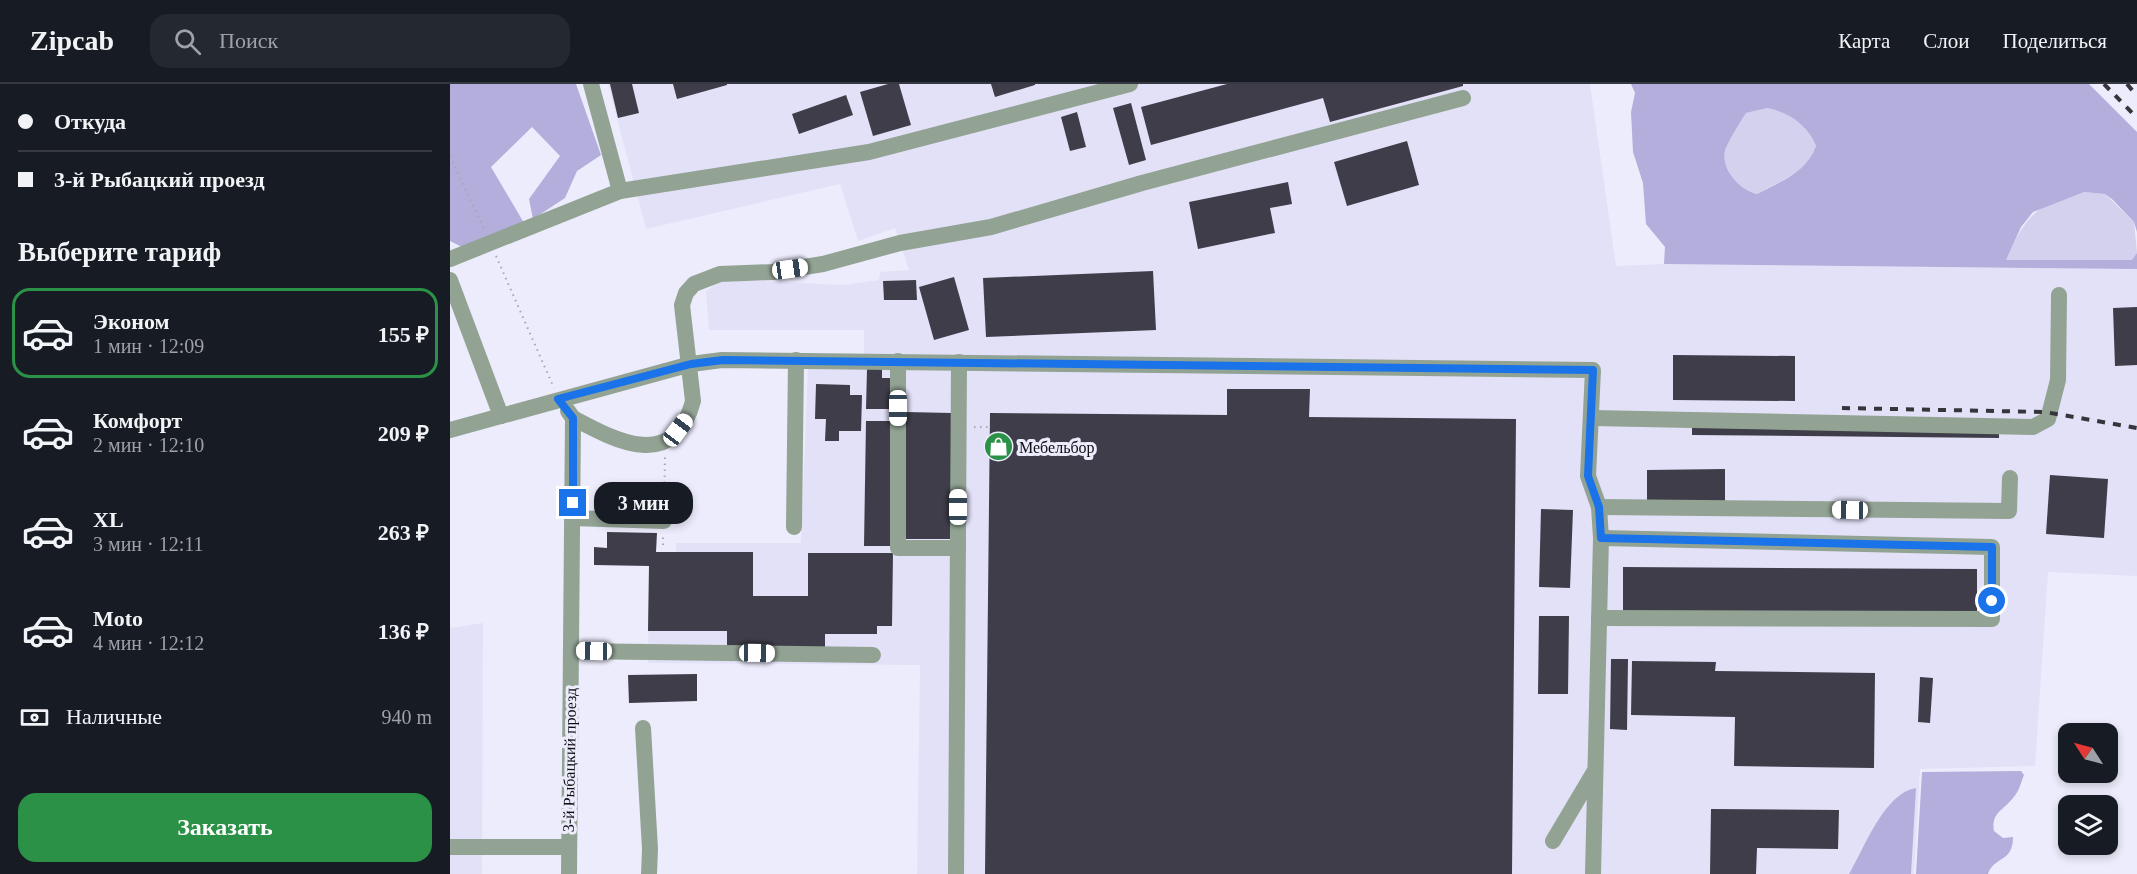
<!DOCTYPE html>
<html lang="ru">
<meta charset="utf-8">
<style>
:root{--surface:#171b24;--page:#242831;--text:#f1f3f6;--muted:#9ea1a6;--line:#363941;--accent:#2a9146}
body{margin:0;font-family:"Times New Roman",serif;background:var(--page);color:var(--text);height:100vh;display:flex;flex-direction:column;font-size:22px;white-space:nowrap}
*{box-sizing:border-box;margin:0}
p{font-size:20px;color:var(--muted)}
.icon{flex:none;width:33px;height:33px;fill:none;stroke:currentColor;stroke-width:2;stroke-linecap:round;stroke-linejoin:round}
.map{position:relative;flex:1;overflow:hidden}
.side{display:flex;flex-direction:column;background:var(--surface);width:450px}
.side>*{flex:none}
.banner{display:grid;align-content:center;height:132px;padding:0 18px;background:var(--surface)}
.needle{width:39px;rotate:306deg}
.fabs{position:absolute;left:1608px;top:639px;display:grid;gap:12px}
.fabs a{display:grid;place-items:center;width:60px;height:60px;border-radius:12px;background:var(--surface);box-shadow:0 3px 9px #0003;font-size:30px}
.end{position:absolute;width:27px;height:27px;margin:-14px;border:8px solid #1a73e8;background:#fff;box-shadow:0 0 0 3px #fff}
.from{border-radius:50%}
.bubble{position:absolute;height:42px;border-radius:18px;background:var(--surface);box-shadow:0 3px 9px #0003;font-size:20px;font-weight:800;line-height:42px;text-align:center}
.car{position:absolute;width:18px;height:36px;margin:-18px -9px;border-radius:8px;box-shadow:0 0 4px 2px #0007;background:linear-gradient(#fff 24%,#345 0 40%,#fff 0 76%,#345 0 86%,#fff 0)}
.banner b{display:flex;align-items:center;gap:21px;height:57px;font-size:22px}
.banner b+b{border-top:2px solid var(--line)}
.banner i{width:15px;height:15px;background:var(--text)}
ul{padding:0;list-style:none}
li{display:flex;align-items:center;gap:18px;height:90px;margin:0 12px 9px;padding:0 6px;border:3px solid transparent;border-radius:18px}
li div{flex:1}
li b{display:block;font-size:22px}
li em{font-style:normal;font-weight:800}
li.selected{border-color:var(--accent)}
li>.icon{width:54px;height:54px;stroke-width:1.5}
h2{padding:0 18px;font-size:27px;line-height:72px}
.pay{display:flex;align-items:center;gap:15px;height:66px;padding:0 18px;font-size:22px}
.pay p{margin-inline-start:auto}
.primary-button{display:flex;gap:12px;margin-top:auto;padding:12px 18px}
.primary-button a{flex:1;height:69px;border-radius:18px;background:var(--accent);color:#fff;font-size:24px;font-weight:800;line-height:69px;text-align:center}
header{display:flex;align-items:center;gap:36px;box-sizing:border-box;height:84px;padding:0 30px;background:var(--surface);border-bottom:2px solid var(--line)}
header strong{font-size:28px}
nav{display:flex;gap:33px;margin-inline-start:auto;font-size:21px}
.search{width:420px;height:54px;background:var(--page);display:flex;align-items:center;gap:15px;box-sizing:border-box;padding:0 21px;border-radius:18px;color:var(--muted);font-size:22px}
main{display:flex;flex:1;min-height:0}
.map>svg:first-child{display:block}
.built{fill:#e3e1f8}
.green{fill:#d3d1ed}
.forest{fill:#b3aedb;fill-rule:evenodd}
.building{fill:#3e3d49}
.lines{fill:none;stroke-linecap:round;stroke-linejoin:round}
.path{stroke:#a8a7b4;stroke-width:2;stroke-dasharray:1.5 4.5;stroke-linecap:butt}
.minor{stroke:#92a394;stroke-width:16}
.rail{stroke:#36353c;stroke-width:4;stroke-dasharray:8 8;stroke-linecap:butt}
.route{stroke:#1a73e8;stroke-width:8}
.labels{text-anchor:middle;stroke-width:6;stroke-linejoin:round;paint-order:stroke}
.poi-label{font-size:16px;fill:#0f0e13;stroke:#edecfc;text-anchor:start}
.street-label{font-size:16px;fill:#0f0e13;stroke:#edecfc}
</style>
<header>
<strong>Zipcab</strong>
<div class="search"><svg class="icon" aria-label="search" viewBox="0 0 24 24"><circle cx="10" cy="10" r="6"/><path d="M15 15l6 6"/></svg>Поиск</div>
<nav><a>Карта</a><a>Слои</a><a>Поделиться</a></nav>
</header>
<main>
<section class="side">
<div class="banner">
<b><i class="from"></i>Откуда</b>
<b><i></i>3-й Рыбацкий проезд</b>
</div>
<h2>Выберите тариф</h2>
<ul>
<li class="selected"><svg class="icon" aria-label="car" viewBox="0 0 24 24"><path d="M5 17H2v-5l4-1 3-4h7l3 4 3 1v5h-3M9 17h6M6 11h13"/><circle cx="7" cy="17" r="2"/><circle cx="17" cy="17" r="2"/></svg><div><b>Эконом</b><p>1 мин · 12:09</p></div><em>155 ₽</em></li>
<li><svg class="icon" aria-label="car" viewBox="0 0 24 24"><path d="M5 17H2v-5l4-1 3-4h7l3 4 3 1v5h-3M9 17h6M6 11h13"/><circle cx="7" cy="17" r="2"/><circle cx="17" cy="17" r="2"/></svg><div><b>Комфорт</b><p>2 мин · 12:10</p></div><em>209 ₽</em></li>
<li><svg class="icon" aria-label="car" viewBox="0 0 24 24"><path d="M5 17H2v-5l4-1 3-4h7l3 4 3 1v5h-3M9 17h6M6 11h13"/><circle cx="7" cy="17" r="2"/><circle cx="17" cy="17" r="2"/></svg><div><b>XL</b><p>3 мин · 12:11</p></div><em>263 ₽</em></li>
<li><svg class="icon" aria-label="car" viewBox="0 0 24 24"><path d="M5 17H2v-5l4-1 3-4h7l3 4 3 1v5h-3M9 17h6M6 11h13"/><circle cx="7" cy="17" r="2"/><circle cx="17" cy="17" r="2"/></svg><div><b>Moto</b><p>4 мин · 12:12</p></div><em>136 ₽</em></li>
</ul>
<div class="pay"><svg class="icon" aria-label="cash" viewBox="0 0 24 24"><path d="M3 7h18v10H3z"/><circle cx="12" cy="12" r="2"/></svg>Наличные<p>940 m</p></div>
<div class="primary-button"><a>Заказать</a></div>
</section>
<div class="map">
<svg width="1687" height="790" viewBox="0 0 1687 790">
<rect width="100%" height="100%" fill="#edecfc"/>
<g class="built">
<polygon points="158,0 1140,0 1166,182 1214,180 1687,185 1687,492 1598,488 1585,682 1470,685 1464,790 467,790 470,581 198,579 199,468 226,468 226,459 351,459 358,284 414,284 414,246 259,246 256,207 274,195 393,201 429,196 430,188 459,186 445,144 408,157 390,100 196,145"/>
<polygon points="33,539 32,790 0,790 0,544"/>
</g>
<g class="green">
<path d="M 1317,24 C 1338,28 1358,41 1366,62 C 1357,88 1330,97 1307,110 C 1290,106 1271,86 1275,67 C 1277,59 1291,37 1296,29 Z"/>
<path d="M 1634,108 L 1655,110 L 1684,138 L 1687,169 L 1683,176 L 1556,176 C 1575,133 1586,119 1634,108 Z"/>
</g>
<g class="forest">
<polygon points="0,0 126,0 151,71 127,87 115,114 83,135 79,115 110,72 82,43 41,83 74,139 12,163 0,157"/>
<path d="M 1181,0 L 1639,0 L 1687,48 L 1687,148 L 1684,138 L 1663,116 L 1655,110 L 1634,108 L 1583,128 L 1571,143 L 1556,176 L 1682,176 L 1687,169 L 1687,185 L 1214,180 L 1215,163 L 1196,140 L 1193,99 L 1183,68 L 1181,28 L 1185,9 ZM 1317,24 C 1338,28 1358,41 1366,62 C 1357,88 1330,98 1307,110 C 1290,106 1271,86 1275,67 C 1277,59 1291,37 1296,29 Z"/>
<path d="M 1571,687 L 1574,691 C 1571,698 1569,708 1563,714 C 1553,727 1541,728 1544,747 L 1553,754 L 1563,753 C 1563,779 1544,772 1538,790 L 1466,790 L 1472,688 Z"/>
<path d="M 1466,704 L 1461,790 L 1399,790 C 1414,765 1434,709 1466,704 Z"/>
</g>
<g class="building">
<polygon points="160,0 182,0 189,29 168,34"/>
<polygon points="223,0 277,0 277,1 227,15"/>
<polygon points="438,0 449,0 461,41 423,52 410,8"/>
<polygon points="541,0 585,0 585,1 545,13"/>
<polygon points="777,0 1013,0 1013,2 880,38 873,14 701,61 691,23"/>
<polygon points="396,11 403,31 349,50 342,30"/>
<polygon points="681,19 696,76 679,81 663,24"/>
<polygon points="627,28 636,63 620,67 611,33"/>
<polygon points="957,57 969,101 897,122 884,78"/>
<polygon points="838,98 842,120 820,124 825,149 748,165 739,118"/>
<polygon points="703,187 706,246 536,253 533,194"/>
<polygon points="504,193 519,246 484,256 469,203"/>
<polygon points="466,196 467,216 434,216 433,197"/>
<polygon points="1687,223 1687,281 1665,282 1663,224"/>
<polygon points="1223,271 1345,272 1345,317 1223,316"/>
<polygon points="417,285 432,285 432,294 441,294 440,325 416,325"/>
<polygon points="366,300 400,301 400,311 412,311 411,347 389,347 389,357 375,357 376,335 365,335"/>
<polygon points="777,305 860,305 859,333 1066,335 1062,790 535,790 540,329 777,331"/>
<polygon points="455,328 502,329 501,455 453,455"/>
<polygon points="416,337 442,337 440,462 414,462"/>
<polygon points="1242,341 1549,345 1549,354 1242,351"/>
<polygon points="1275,385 1275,417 1197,418 1197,386"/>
<polygon points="1600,391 1658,395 1654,454 1596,450"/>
<polygon points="1091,425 1123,426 1120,504 1089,503"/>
<polygon points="157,448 207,449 206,468 303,468 303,512 358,512 358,469 443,469 442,542 427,542 427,550 375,550 375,563 277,564 277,547 198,547 199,482 144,481 144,463 157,464"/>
<polygon points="1173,483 1527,485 1527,532 1173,529"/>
<polygon points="1089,532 1119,532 1118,610 1088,610"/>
<polygon points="1161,575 1178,575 1177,646 1160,645"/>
<polygon points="1182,577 1266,578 1265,587 1425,589 1424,684 1284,682 1285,633 1181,631"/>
<polygon points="247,590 247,617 179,619 178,591"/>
<polygon points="1470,593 1483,594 1480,639 1468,638"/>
<polygon points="1261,725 1389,726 1388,765 1307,764 1306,790 1260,790"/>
</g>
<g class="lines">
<g class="path">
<polyline points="0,72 34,145"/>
<polyline points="46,172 104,304"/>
<polyline points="524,343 539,343"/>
<polyline points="214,423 215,371"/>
<polyline points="213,461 213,452"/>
</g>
<g class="minor">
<polyline points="141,0 170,107"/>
<polyline points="0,175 170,107 419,68 680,0"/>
<polyline points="0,196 51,332"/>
<polyline points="448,277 448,464 508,464"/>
<polyline points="118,327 123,334 119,790"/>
<path d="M 123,334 C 166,357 224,388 243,317 L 232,221 L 236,209 L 244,200 L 270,190 L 323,188 L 373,180 L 450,159 L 541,143 L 692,99 L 1013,14"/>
<polyline points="1142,334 1583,343 1598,335 1608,296 1609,211"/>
<polyline points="0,346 241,280 272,276 1143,286 1138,392 1149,423 1151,454 1143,790"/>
<polyline points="1149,423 1559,427 1560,394"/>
<polyline points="122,434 214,437"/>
<polyline points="344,443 346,276"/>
<polyline points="1149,534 1542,535 1542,463 1151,454"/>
<polyline points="121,567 423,571"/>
<polyline points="193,644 200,765 199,790"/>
<polyline points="1103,757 1144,688"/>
<polyline points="0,763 119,763"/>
<polyline points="506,790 509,278"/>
</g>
<g class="rail">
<polyline points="1654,0 1687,34"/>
<polyline points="1677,0 1687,12"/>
<polyline points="1392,324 1595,328 1687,344"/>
</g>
</g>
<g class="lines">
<polyline class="route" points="123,419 123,334 108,315 241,280 273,276 1143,286 1138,392 1149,423 1151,454 1542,463 1542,517"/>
</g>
<defs>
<symbol id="shop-disc" viewBox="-11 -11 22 22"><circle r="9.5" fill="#2a9146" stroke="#edecfc"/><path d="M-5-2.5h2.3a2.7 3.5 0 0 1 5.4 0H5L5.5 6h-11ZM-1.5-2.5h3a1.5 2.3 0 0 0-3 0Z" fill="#fff"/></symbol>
</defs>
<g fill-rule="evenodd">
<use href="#shop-disc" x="532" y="346" width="33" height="33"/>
</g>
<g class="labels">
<g class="poi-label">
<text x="569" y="369">Мебельбор</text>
</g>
<g class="street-label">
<text transform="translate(119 676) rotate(-89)" y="6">3-й Рыбацкий проезд</text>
</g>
</g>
</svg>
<div class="fabs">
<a><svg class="needle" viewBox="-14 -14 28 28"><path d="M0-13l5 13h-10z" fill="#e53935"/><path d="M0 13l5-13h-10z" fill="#9ea1a6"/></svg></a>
<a><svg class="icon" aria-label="layers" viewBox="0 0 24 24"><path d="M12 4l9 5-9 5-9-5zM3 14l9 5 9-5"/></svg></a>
</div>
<i class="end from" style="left:1542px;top:517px"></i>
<i class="end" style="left:123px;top:419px"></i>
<div class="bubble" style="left:144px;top:398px;width:99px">3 мин</div>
<i class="car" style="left:340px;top:185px;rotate:82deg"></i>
<i class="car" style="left:448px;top:324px;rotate:180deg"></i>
<i class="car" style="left:228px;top:346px;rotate:37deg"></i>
<i class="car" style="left:508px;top:423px;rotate:0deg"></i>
<i class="car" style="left:1400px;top:426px;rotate:271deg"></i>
<i class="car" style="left:144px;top:567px;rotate:271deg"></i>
<i class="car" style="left:307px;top:569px;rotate:91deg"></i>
</div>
</main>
